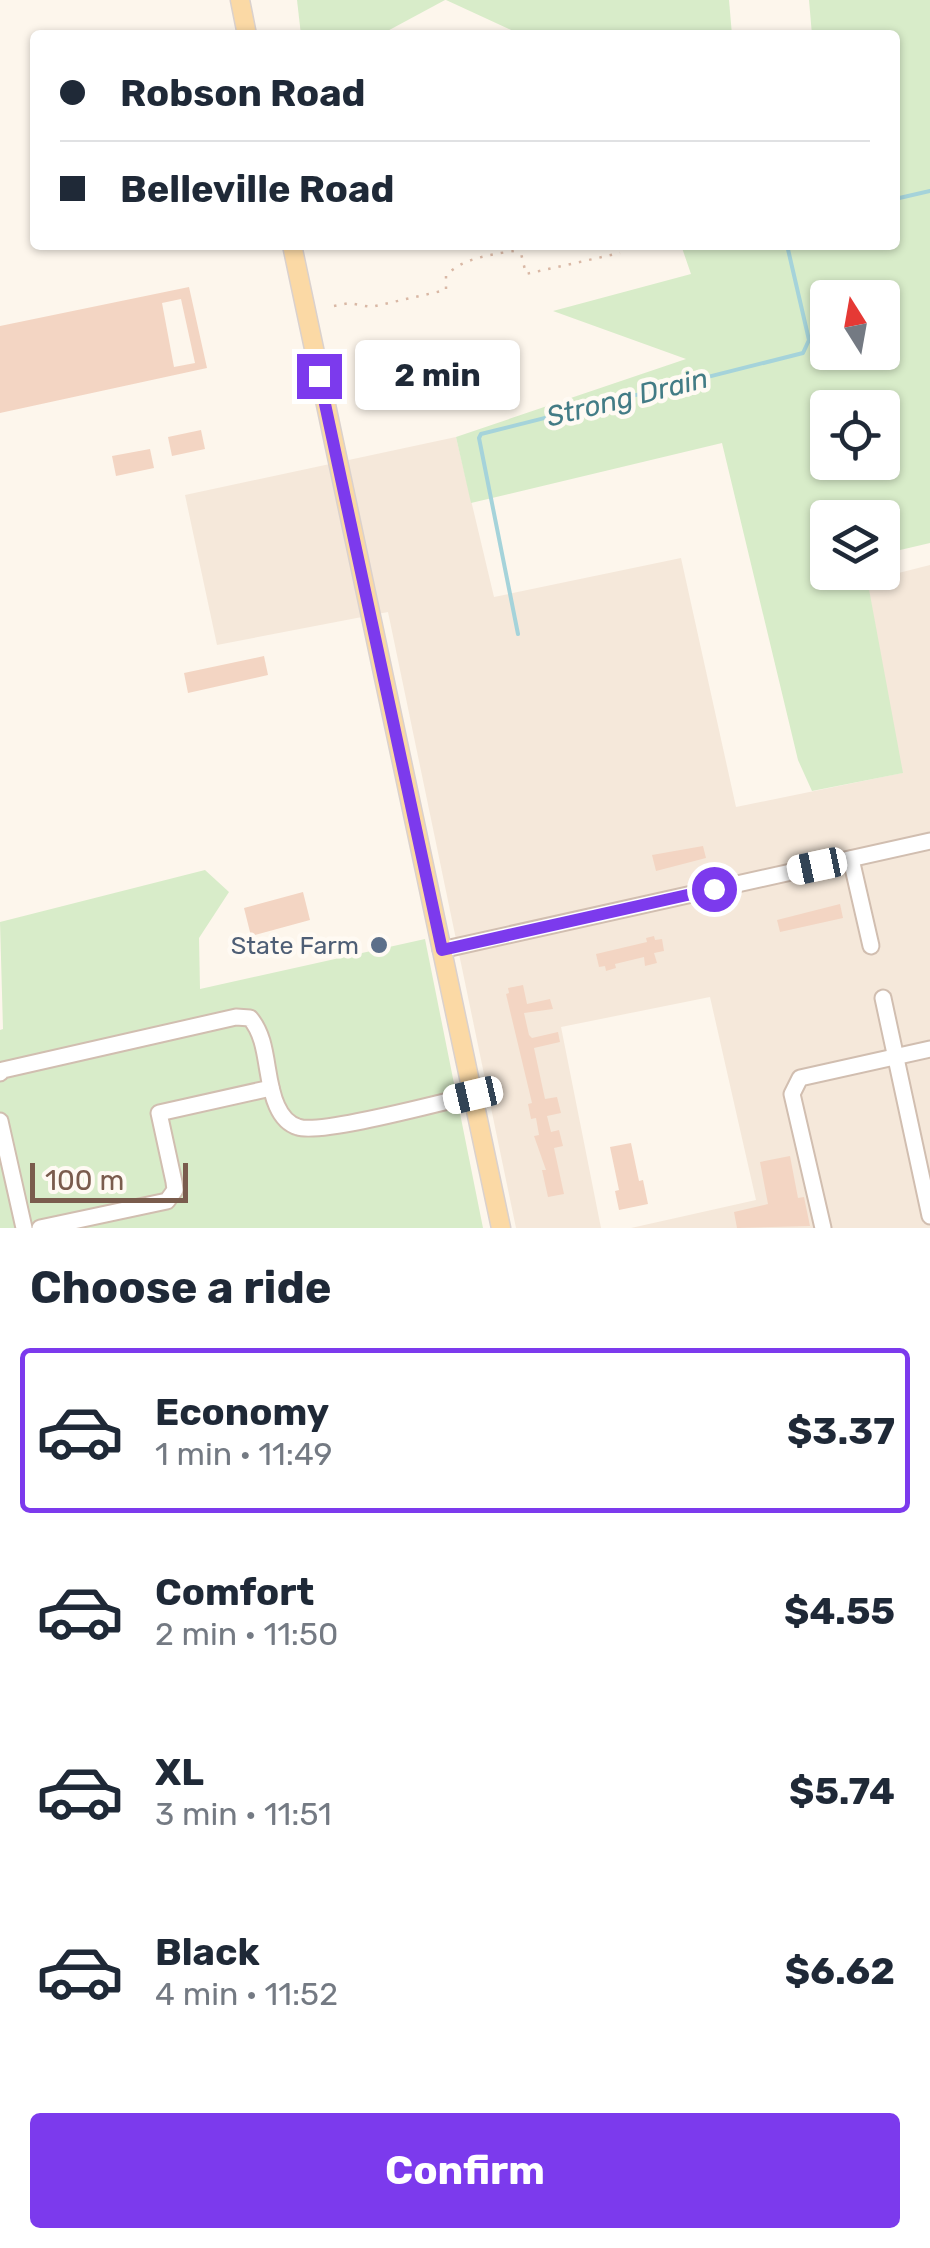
<!DOCTYPE html>
<meta charset="utf-8">
<style>
:root{--surface:#fff;--page:#f6f6f7;--text:#1f2937;--muted:#747a83;--line:#e0e1e3;--accent:#7c3aed}
body{margin:0;font-family:Rubik,sans-serif;background:var(--page);color:var(--text);height:100vh;display:flex;flex-direction:column;font-size:38px;white-space:nowrap}
*{box-sizing:border-box;margin:0}
p{font-size:32px;color:var(--muted)}
.icon{flex:none;width:55px;height:55px;fill:none;stroke:currentColor;stroke-width:2;stroke-linecap:round;stroke-linejoin:round}
.map{position:relative;height:1228px;overflow:hidden}
.side{display:flex;flex-direction:column;background:var(--surface);flex:1}
.side>*{flex:none}
.hud{position:absolute;left:30px;top:30px;width:870px;height:220px;border-radius:10px;box-shadow:0 2px 8px #0004;display:grid;align-content:center;height:220px;padding:0 30px;background:var(--surface)}
.needle{width:65px;rotate:349deg}
.tools{position:absolute;left:810px;top:280px;display:grid;gap:20px}
.tools a{display:grid;place-items:center;width:90px;height:90px;border-radius:10px;background:var(--surface);box-shadow:0 2px 8px #0004;font-size:50px}
.scale{position:absolute;left:30px;bottom:25px;width:158px;box-sizing:border-box;padding-left:10px;border:5px solid #7a5c4d;border-top:0;font-size:28px;line-height:35px;white-space:nowrap;color:#7a5c4d;-webkit-text-stroke:8px #fffaf3;paint-order:stroke}
.end{position:absolute;width:45px;height:45px;margin:-22px;border:12px solid #7c3aed;background:#fff;box-shadow:0 0 0 5px #fff}
.from{border-radius:50%}
.bubble{position:absolute;height:70px;border-radius:10px;background:var(--surface);box-shadow:0 2px 8px #0004;font-size:32px;font-weight:700;line-height:70px;text-align:center}
.car{position:absolute;width:30px;height:60px;margin:-30px -15px;border-radius:12px;box-shadow:0 0 8px 2px #0007;background:linear-gradient(#fff 24%,#345 0 40%,#fff 0 76%,#345 0 86%,#fff 0)}
.hud b{display:flex;align-items:center;gap:35px;height:95px;font-size:38px}
.hud b+b{border-top:2px solid var(--line)}
.hud i{width:25px;height:25px;background:var(--text)}
ul{padding:0;list-style:none}
li{display:flex;align-items:center;gap:30px;height:165px;margin:0 20px 15px;padding:0 10px;border:5px solid transparent;border-radius:10px}
li div{flex:1}
li b{display:block;font-size:38px}
li em{font-style:normal;font-weight:700}
li.current{border-color:var(--accent)}
li>.icon{width:90px;height:90px;stroke-width:1.5}
h2{padding:0 30px;font-size:45px;line-height:120px}
.primary-button{display:flex;gap:20px;margin-top:auto;padding:20px 30px}
.primary-button a{flex:1;height:115px;border-radius:10px;background:var(--accent);color:#fff;font-size:40px;font-weight:700;line-height:115px;text-align:center}
.map>svg:first-child{display:block}
.residential{fill:#f5e8da}
.green{fill:#d8ecc9;fill-rule:evenodd}
.lines{fill:none;stroke-linecap:round;stroke-linejoin:round}
.stream{stroke:#a5d3da;stroke-width:4}
.building{fill:#f3d5c3;fill-rule:evenodd}
.minor-casing{stroke:#d1beb0;stroke-width:19}
.major-casing{stroke:#dad1cd;stroke-width:21}
.path{stroke:#d9b8a5;stroke-width:2.5;stroke-dasharray:2.5 8;stroke-linecap:butt}
.minor{stroke:#fff;stroke-width:15}
.major{stroke:#fbd9a5;stroke-width:18}
.route{stroke:#7c3aed;stroke-width:12}
.service-dot{fill:#5c6f8a;stroke:#fffaf3;stroke-width:4}
.labels{text-anchor:middle;stroke-width:9;stroke-linejoin:round;paint-order:stroke}
.service-label{font-size:25px;fill:#4e5e75;stroke:#fffaf3;text-anchor:end}
.water-label{font-size:28px;font-style:italic;fill:#437c86;stroke:#fffaf3}
</style>
<div class="map">
<svg width="930" height="1228" viewBox="0 0 930 1228">
<rect width="100%" height="100%" fill="#fdf6ec"/>
<polygon class="residential" points="456,437 494,597 681,558 736,807 902,773 867,581 930,565 930,1228 631,1228 756,1200 710,997 561,1027 601,1228 516,1228 388,612 217,645 185,495"/>
<g class="green">
<polygon points="297,0 445,0 380,35 301,35"/>
<polygon points="446,0 729,0 732,35 522,35"/>
<path d="M 809,0 L 930,0 L 930,543 L 883,554 L 882,518 L 828,518 L 828,572 L 866,573 L 903,773 L 812,791 L 798,760 L 722,443 L 471,503 L 456,437 L 686,359 L 553,311 L 691,274 L 681,245 L 895,245 L 895,35 L 812,35 ZM 828,298 L 882,298 L 882,352 L 828,352 ZM 828,408 L 882,408 L 882,462 L 828,462 Z"/>
<polygon points="205,870 229,892 199,938 200,989 425,939 483,1228 0,1228 0,1030 3,1029 0,922"/>
</g>
<g class="lines">
<g class="stream">
<polyline points="895,199 930,191"/>
<polyline points="518,634 479,438 481,434 803,353 809,340 787,245"/>
</g>
</g>
<g class="building">
<path d="M 189,287 L 207,368 L 0,413 L 0,326 ZM 181,299 L 195,363 L 174,367 L 162,303 Z"/>
<polygon points="201,430 205,449 172,456 168,437"/>
<polygon points="150,449 154,468 116,476 112,456"/>
<polygon points="264,656 268,675 188,693 184,673"/>
<polygon points="703,846 706,858 656,871 652,855"/>
<polygon points="303,892 310,920 251,936 244,908"/>
<polygon points="840,904 843,918 780,932 777,920"/>
<polygon points="654,936 655,940 662,939 664,951 654,953 657,963 645,966 644,957 615,964 616,968 606,971 605,966 599,967 596,954 647,942 646,938"/>
<polygon points="523,985 527,1004 550,999 553,1009 524,1013 529,1035 532,1038 558,1032 560,1042 534,1048 545,1099 557,1097 561,1113 547,1116 551,1132 559,1130 563,1146 554,1148 564,1194 548,1197 542,1170 546,1170 534,1136 539,1135 536,1118 531,1119 528,1104 532,1103 506,994 509,993 508,988"/>
<polygon points="631,1143 639,1181 643,1180 648,1204 619,1210 615,1191 619,1190 610,1147"/>
<polygon points="790,1156 798,1198 804,1197 810,1226 737,1228 734,1212 768,1204 760,1162"/>
</g>
<g class="lines">
<defs>
<g id="minor">
<polyline points="851,859 871,946"/>
<polyline points="441,950 930,841"/>
<polyline points="883,998 930,1216"/>
<path d="M 0,1073 L 3,1070 L 236,1017 L 250,1018 C 270,1041 264,1078 277,1106 C 281,1115 288,1124 298,1127 C 321,1135 442,1102 473,1095"/>
<polyline points="0,1121 24,1228"/>
<polyline points="40,1228 167,1201 175,1190 174,1182 159,1113 271,1088"/>
<polyline points="823,1228 792,1094 800,1078 930,1049"/>
</g>
<g id="major">
<polyline points="240,0 247,35"/>
<polyline points="292,245 501,1228"/>
</g>
</defs>
<use href="#minor" class="minor-casing"/>
<use href="#major" class="major-casing"/>
<g class="path">
<polyline points="519,245 526,274 620,253"/>
<path d="M 334,306 L 349,303 L 371,307 L 446,290 L 446,276 C 462,257 496,254 520,250"/>
</g>
<use href="#minor" class="minor"/>
<use href="#major" class="major"/>
</g>
<g class="lines">
<polyline class="route" points="319,376 442,950 714,889"/>
</g>
<circle class="service-dot" cx="379" cy="945" r="10"/>
<g class="labels">
<g class="service-label">
<text x="359" y="954">State Farm</text>
</g>
<g class="water-label">
<text transform="translate(627 397) rotate(-14)" y="10">Strong Drain</text>
</g>
</g>
</svg>
<div class="tools">
<a><svg class="needle" viewBox="-14 -14 28 28"><path d="M0-13l5 13h-10z" fill="#e53935"/><path d="M0 13l5-13h-10z" fill="#747a83"/></svg></a>
<a><svg class="icon" aria-label="locate" viewBox="0 0 24 24"><circle cx="12" cy="12" r="6"/><path d="M12 2v4M12 18v4M2 12h4M18 12h4"/></svg></a>
<a><svg class="icon" aria-label="layers" viewBox="0 0 24 24"><path d="M12 4l9 5-9 5-9-5zM3 14l9 5 9-5"/></svg></a>
</div>
<div class="scale">100 m</div>
<i class="end from" style="left:714px;top:889px"></i>
<i class="end" style="left:319px;top:376px"></i>
<div class="bubble" style="left:355px;top:340px;width:165px">2 min</div>
<i class="car" style="left:817px;top:866px;rotate:258deg"></i>
<i class="car" style="left:473px;top:1095px;rotate:257deg"></i>
<div class="hud">
<b><i class="from"></i>Robson Road</b>
<b><i></i>Belleville Road</b>
</div>
</div>
<section class="side">
<h2>Choose a ride</h2>
<ul>
<li class="current"><svg class="icon" aria-label="car" viewBox="0 0 24 24"><path d="M5 17H2v-5l4-1 3-4h7l3 4 3 1v5h-3M9 17h6M6 11h13"/><circle cx="7" cy="17" r="2"/><circle cx="17" cy="17" r="2"/></svg><div><b>Economy</b><p>1 min · 11:49</p></div><em>$3.37</em></li>
<li><svg class="icon" aria-label="car" viewBox="0 0 24 24"><path d="M5 17H2v-5l4-1 3-4h7l3 4 3 1v5h-3M9 17h6M6 11h13"/><circle cx="7" cy="17" r="2"/><circle cx="17" cy="17" r="2"/></svg><div><b>Comfort</b><p>2 min · 11:50</p></div><em>$4.55</em></li>
<li><svg class="icon" aria-label="car" viewBox="0 0 24 24"><path d="M5 17H2v-5l4-1 3-4h7l3 4 3 1v5h-3M9 17h6M6 11h13"/><circle cx="7" cy="17" r="2"/><circle cx="17" cy="17" r="2"/></svg><div><b>XL</b><p>3 min · 11:51</p></div><em>$5.74</em></li>
<li><svg class="icon" aria-label="car" viewBox="0 0 24 24"><path d="M5 17H2v-5l4-1 3-4h7l3 4 3 1v5h-3M9 17h6M6 11h13"/><circle cx="7" cy="17" r="2"/><circle cx="17" cy="17" r="2"/></svg><div><b>Black</b><p>4 min · 11:52</p></div><em>$6.62</em></li>
</ul>
<div class="primary-button"><a>Confirm</a></div>
</section>
